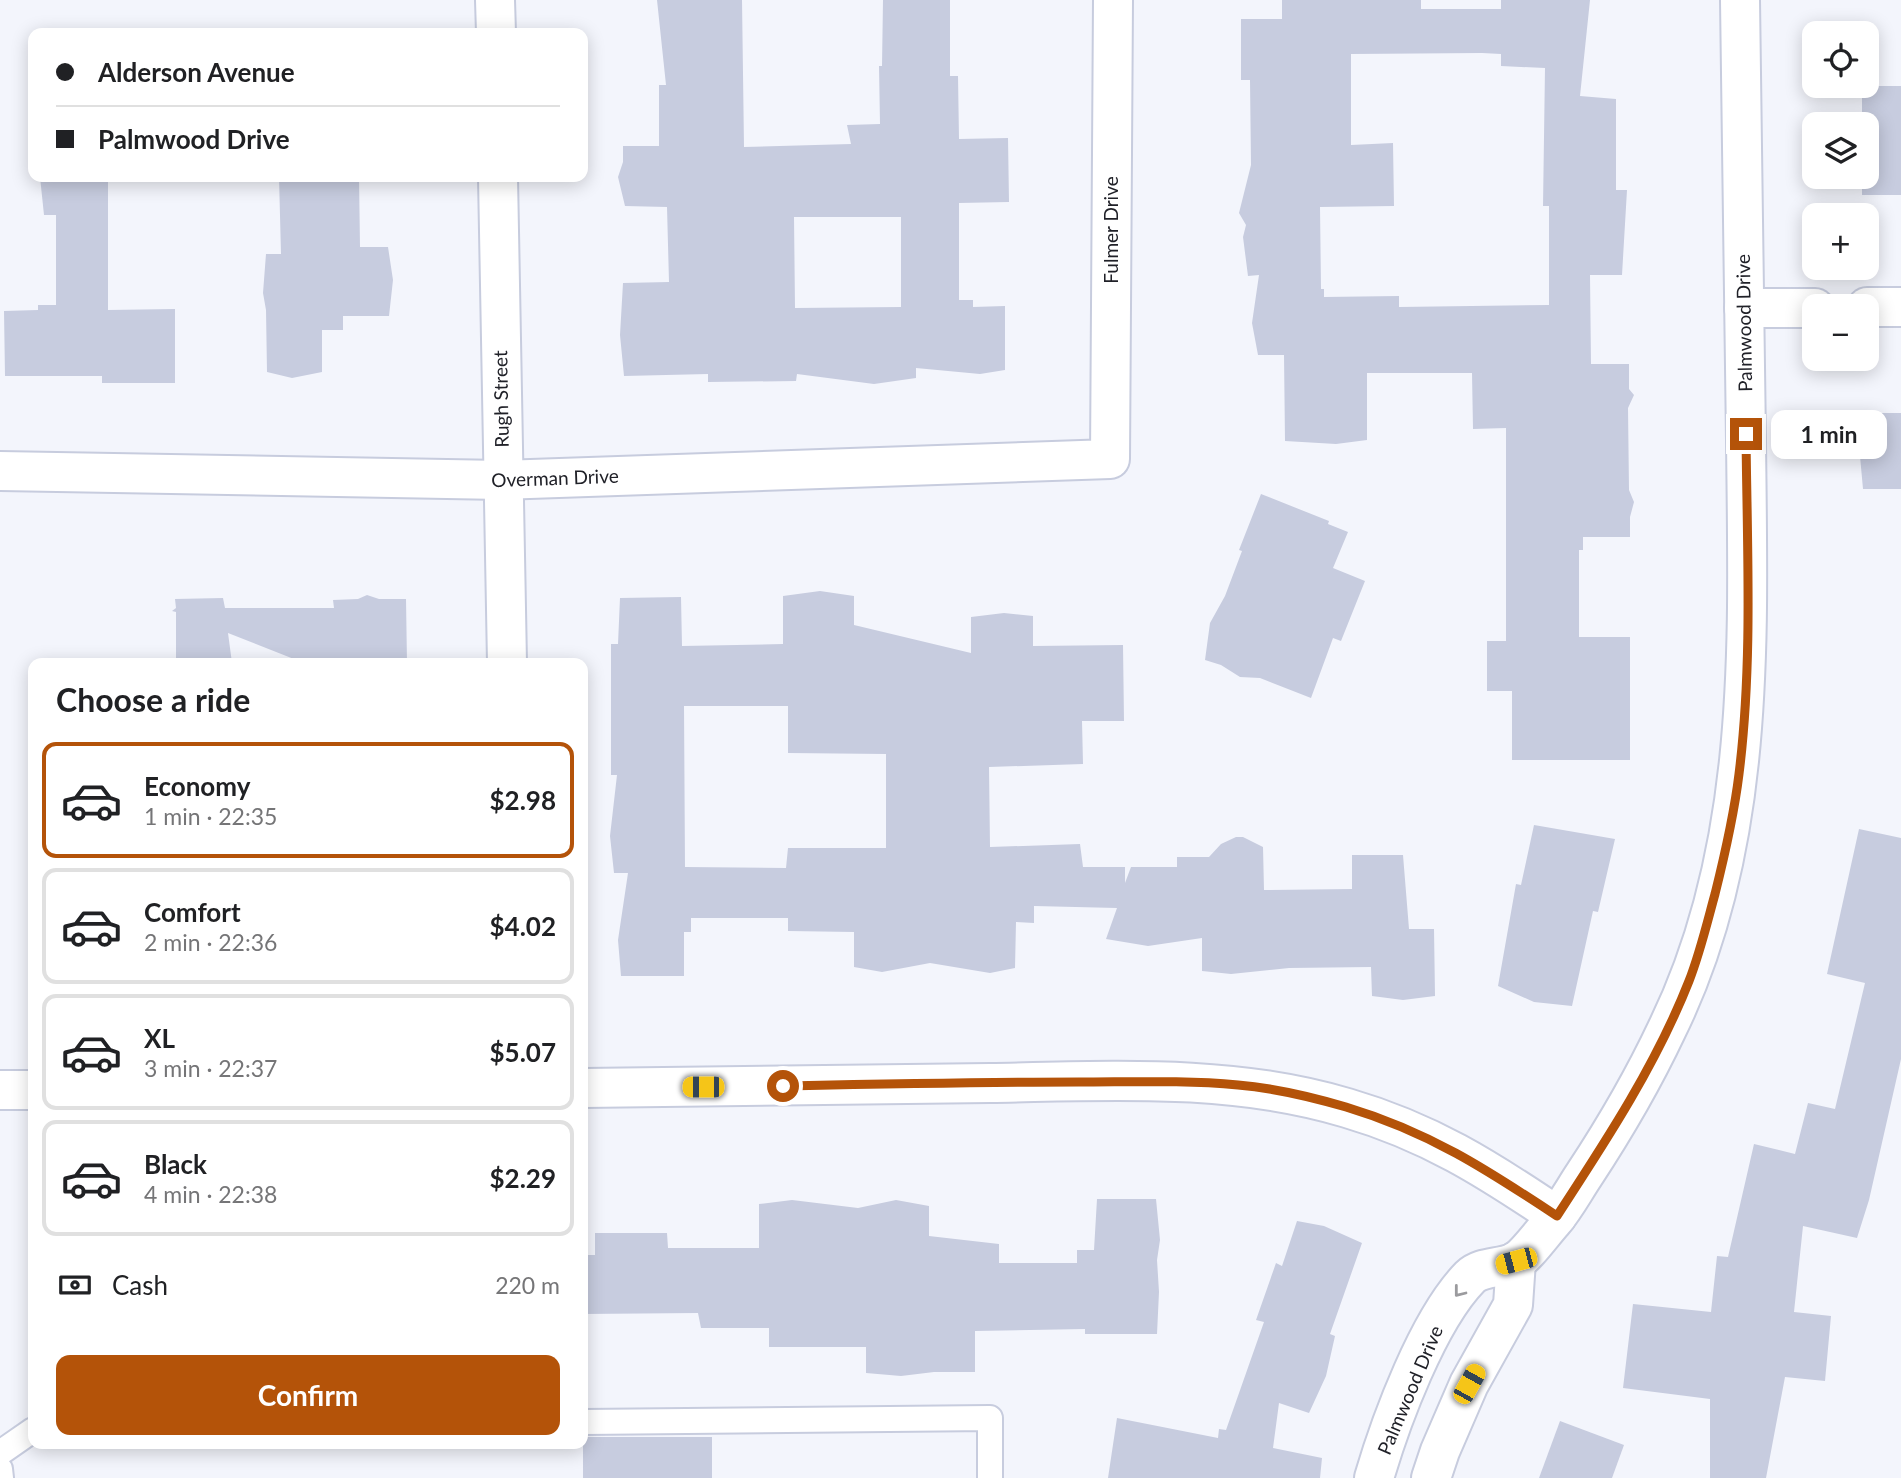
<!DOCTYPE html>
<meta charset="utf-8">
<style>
:root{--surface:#fff;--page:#f6f6f6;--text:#202124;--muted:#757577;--line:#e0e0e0;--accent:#b45309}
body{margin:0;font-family:Lato,sans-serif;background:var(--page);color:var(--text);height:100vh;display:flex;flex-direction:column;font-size:26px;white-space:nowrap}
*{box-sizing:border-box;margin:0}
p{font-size:23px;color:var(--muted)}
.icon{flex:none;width:38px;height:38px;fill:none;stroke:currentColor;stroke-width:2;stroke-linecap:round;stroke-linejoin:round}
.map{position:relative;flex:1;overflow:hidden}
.side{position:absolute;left:28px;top:658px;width:560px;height:791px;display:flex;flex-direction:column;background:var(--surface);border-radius:14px;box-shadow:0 4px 18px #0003}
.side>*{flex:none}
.top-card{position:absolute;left:28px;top:28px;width:560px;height:154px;border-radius:14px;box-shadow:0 4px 18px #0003;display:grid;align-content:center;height:154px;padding:0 28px;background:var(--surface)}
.controls{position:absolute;left:1802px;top:21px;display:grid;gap:14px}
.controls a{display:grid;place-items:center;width:77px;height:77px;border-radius:14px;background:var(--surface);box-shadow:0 4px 18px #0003;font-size:35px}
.end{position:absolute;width:32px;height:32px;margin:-16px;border:9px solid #b45309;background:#fff;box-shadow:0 0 0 4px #fff}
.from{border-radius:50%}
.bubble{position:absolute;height:49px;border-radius:14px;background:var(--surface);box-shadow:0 4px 18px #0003;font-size:23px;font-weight:700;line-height:49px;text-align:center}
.car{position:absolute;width:21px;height:42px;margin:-21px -10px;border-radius:9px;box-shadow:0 0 5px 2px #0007;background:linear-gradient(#f5c518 24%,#345 0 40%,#f5c518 0 76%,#345 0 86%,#f5c518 0)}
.top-card b{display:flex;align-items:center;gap:24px;height:66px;font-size:26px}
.top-card b+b{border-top:2px solid var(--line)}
.top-card i{width:18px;height:18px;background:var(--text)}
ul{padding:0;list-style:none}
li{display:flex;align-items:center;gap:21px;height:116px;margin:0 14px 10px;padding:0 14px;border:4px solid var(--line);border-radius:14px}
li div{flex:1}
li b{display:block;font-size:26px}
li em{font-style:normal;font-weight:700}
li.selected{border-color:var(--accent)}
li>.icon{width:63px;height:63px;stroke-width:1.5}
h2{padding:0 28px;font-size:32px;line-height:84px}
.pay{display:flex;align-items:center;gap:18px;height:77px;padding:0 28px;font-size:26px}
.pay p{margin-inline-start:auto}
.cta{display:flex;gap:14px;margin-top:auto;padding:14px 28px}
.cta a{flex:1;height:80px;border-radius:14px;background:var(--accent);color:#fff;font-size:28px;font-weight:700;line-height:80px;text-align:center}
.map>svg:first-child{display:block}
.building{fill:#c7ccdf;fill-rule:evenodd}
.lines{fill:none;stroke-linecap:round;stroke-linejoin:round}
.lane-casing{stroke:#c7ccde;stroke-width:28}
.street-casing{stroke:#c7ccde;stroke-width:42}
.lane{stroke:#fff;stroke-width:24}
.street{stroke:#fff;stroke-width:38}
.oneway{stroke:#9b9b9e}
.route{stroke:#b45309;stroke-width:9}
.labels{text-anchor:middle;stroke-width:5;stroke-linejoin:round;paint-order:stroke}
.street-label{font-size:19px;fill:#202128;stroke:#fff}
</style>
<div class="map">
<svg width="1901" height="1478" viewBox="0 0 1901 1478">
<rect width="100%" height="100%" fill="#f3f5fc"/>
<g class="building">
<path d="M 657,0 L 742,0 L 744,147 L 851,144 L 847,125 L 880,124 L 879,66 L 882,66 L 883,0 L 950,0 L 950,76 L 958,76 L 959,139 L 1008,138 L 1009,202 L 959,203 L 959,300 L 973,300 L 973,307 L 1005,306 L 1005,370 L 980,374 L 916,368 L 916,378 L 874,384 L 797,374 L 796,381 L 708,382 L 708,374 L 624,376 L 620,335 L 623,283 L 669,282 L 667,207 L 625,206 L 618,177 L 623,162 L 623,146 L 659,146 L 659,85 L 666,85 ZM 794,217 L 901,217 L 901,307 L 795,308 Z"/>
<path d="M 1282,0 L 1421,0 L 1421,9 L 1501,9 L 1501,0 L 1590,0 L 1580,96 L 1616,99 L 1616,190 L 1627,190 L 1622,275 L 1590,275 L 1591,364 L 1629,364 L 1629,389 L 1634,395 L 1628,408 L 1629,490 L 1634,502 L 1630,517 L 1630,537 L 1583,537 L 1583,550 L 1579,550 L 1579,637 L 1630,637 L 1630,760 L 1512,760 L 1512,691 L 1487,691 L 1487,641 L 1506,641 L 1506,428 L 1473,429 L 1472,373 L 1367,373 L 1367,440 L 1336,444 L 1285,441 L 1284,355 L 1258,355 L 1252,323 L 1259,275 L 1248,276 L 1243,237 L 1246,225 L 1239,213 L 1251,165 L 1250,80 L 1241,80 L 1241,19 L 1282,19 ZM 1482,53 L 1501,54 L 1501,66 L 1545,68 L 1543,206 L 1549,206 L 1549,305 L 1399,307 L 1399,296 L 1324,297 L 1324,289 L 1321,289 L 1320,207 L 1394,206 L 1393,143 L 1351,145 L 1351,54 Z"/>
<polygon points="1862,86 1901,86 1901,195 1862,195 1862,177 1867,177 1867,124 1862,124"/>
<polygon points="40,177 108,177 108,310 175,309 175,383 102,383 102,376 5,376 4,311 38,310 38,305 56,305 56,215 44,215"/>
<polygon points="279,177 359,177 360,247 388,247 393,280 389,316 343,316 343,330 322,330 322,372 292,378 267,372 266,310 263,293 266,254 281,254"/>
<polygon points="1863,413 1901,413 1901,489 1863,489 1860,456"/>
<polygon points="1261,494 1329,521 1328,524 1348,532 1333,568 1365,581 1341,641 1333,638 1311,698 1260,678 1240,677 1221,665 1205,660 1210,623 1225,596 1242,551 1239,550"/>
<path d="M 820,591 L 854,596 L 854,625 L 971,653 L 971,617 L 1004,613 L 1033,616 L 1033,646 L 1123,645 L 1124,721 L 1082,721 L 1083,764 L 989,767 L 990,847 L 1080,844 L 1083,867 L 1125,867 L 1125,883 L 1131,867 L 1177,867 L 1177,857 L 1209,857 L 1221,844 L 1236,837 L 1243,837 L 1263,847 L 1264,890 L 1352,889 L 1352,855 L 1403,855 L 1409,929 L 1434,929 L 1435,996 L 1403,1000 L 1372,996 L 1371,967 L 1289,968 L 1231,974 L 1202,971 L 1202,938 L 1148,946 L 1106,939 L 1117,908 L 1034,906 L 1034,923 L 1016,922 L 1015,968 L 990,973 L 930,963 L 882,972 L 854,967 L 854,932 L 788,931 L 788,918 L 691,918 L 691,932 L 684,932 L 684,976 L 621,976 L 618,940 L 628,873 L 614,873 L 610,836 L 617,775 L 611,775 L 611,644 L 618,644 L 620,598 L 681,597 L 682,646 L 783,644 L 783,596 ZM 684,706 L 788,706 L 788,753 L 886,754 L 886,848 L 788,848 L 786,868 L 685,867 Z"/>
<polygon points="367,595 379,599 406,599 407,663 304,663 228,633 232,663 176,663 176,612 172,611 176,608 175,599 223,598 225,608 334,608 333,600 358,599"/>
<polygon points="1534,825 1615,839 1598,912 1593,911 1572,1006 1534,1002 1498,986 1516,884 1521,885"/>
<polygon points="1859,829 1901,838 1901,1059 1869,1200 1857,1238 1803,1226 1794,1312 1831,1316 1825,1381 1785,1377 1766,1478 1710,1478 1710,1399 1623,1388 1633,1304 1711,1312 1717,1256 1728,1257 1754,1144 1795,1154 1808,1103 1835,1109 1865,983 1827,974"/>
<polygon points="1097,1199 1156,1199 1160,1240 1157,1260 1159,1292 1157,1334 1085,1334 1085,1329 975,1331 975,1372 934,1372 901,1376 866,1373 866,1347 769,1347 769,1328 701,1328 698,1313 583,1314 583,1255 595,1255 595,1233 667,1233 668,1248 759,1248 759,1204 792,1200 858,1208 896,1200 929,1206 929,1236 999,1244 999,1263 1077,1263 1077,1250 1094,1250"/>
<polygon points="1297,1221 1324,1226 1362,1243 1330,1334 1335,1336 1326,1376 1309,1413 1279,1403 1273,1448 1322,1458 1320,1478 1108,1478 1117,1418 1218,1438 1219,1429 1226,1430 1264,1322 1256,1320 1276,1263 1282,1266"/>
<polygon points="1560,1421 1624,1445 1612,1478 1539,1478"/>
<rect x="583" y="1437" width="129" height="41"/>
</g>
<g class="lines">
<defs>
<g id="lane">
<polyline points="583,1422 990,1418 990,1478"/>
<polyline points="0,1453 33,1430"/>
<polyline points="0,1469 1,1478"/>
</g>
<g id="street">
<polyline points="495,0 496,33"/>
<polyline points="498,177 507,663"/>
<polyline points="1867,307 1901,307"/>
<polyline points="1744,308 1815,308"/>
<polyline points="0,471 502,480 1110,459 1113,0"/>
<path d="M 583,1088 C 718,1086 854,1085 990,1083 C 1109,1081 1231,1073 1347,1108 C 1429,1132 1486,1168 1557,1216"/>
<polyline points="0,1090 33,1090"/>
<path d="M 1374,1478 C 1391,1420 1428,1320 1470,1277 C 1481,1266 1501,1269 1515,1262 C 1526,1256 1543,1232 1553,1221 C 1565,1207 1574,1190 1584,1175 C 1615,1128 1643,1080 1667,1029 C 1757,846 1748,638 1746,440 C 1744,293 1742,147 1740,0"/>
<polyline points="1431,1478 1440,1451 1469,1384 1513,1305 1516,1261"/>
</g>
</defs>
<use href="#lane" class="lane-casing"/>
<use href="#street" class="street-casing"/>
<use href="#lane" class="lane"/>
<use href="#street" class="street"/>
</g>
<defs><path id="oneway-chevron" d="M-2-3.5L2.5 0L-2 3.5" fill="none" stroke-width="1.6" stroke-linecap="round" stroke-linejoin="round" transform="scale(1.75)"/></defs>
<use class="oneway" href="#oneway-chevron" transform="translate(1459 1292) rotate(128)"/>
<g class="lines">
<path class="route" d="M 783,1086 C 882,1084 980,1082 1079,1082 C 1132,1082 1185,1080 1238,1085 C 1274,1088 1312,1097 1346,1107 C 1429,1132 1486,1169 1557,1216 C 1606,1141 1656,1065 1689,981 C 1700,953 1707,923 1715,894 C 1725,854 1734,815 1739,774 C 1753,662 1747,547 1746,434"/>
</g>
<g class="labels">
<g class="street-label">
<text transform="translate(1111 230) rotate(-90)" y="7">Fulmer Drive</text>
<text transform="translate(1744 323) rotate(-91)" y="7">Palmwood Drive</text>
<text transform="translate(501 399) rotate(-91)" y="7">Rugh Street</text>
<text transform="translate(555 478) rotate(-2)" y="7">Overman Drive</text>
<text transform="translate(1410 1390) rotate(-67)" y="7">Palmwood Drive</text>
</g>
</g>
</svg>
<div class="controls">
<a><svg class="icon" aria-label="locate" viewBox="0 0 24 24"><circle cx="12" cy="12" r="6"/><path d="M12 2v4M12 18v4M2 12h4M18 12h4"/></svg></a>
<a><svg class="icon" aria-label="layers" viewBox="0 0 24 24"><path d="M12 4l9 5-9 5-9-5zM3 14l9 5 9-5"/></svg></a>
<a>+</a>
<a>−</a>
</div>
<i class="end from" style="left:783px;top:1086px"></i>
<i class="end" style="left:1746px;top:434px"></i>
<div class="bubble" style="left:1771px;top:410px;width:116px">1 min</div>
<i class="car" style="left:703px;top:1087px;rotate:270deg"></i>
<i class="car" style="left:1516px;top:1261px;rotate:255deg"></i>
<i class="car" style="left:1469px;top:1384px;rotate:29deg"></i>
<div class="top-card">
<b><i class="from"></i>Alderson Avenue</b>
<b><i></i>Palmwood Drive</b>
</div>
<section class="side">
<h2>Choose a ride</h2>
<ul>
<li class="selected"><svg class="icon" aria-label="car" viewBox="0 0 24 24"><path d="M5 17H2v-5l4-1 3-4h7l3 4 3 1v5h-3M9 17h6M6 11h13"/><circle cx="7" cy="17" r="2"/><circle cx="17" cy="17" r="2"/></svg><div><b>Economy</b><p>1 min · 22:35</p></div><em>$2.98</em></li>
<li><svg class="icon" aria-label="car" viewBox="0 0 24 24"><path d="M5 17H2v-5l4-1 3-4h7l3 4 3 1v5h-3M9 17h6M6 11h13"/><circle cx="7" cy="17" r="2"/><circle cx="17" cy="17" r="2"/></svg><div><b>Comfort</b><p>2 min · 22:36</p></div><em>$4.02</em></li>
<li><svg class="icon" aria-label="car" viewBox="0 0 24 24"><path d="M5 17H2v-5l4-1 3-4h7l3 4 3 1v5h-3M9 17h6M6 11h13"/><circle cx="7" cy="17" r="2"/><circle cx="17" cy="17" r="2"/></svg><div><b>XL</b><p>3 min · 22:37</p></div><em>$5.07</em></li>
<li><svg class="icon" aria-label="car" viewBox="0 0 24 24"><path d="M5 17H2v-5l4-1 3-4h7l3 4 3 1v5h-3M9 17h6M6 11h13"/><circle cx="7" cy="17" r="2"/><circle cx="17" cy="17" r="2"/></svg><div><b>Black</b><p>4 min · 22:38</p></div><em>$2.29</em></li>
</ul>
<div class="pay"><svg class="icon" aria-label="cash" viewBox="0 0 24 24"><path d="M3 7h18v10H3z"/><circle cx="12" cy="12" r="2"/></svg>Cash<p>220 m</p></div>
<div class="cta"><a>Confirm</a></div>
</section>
</div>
